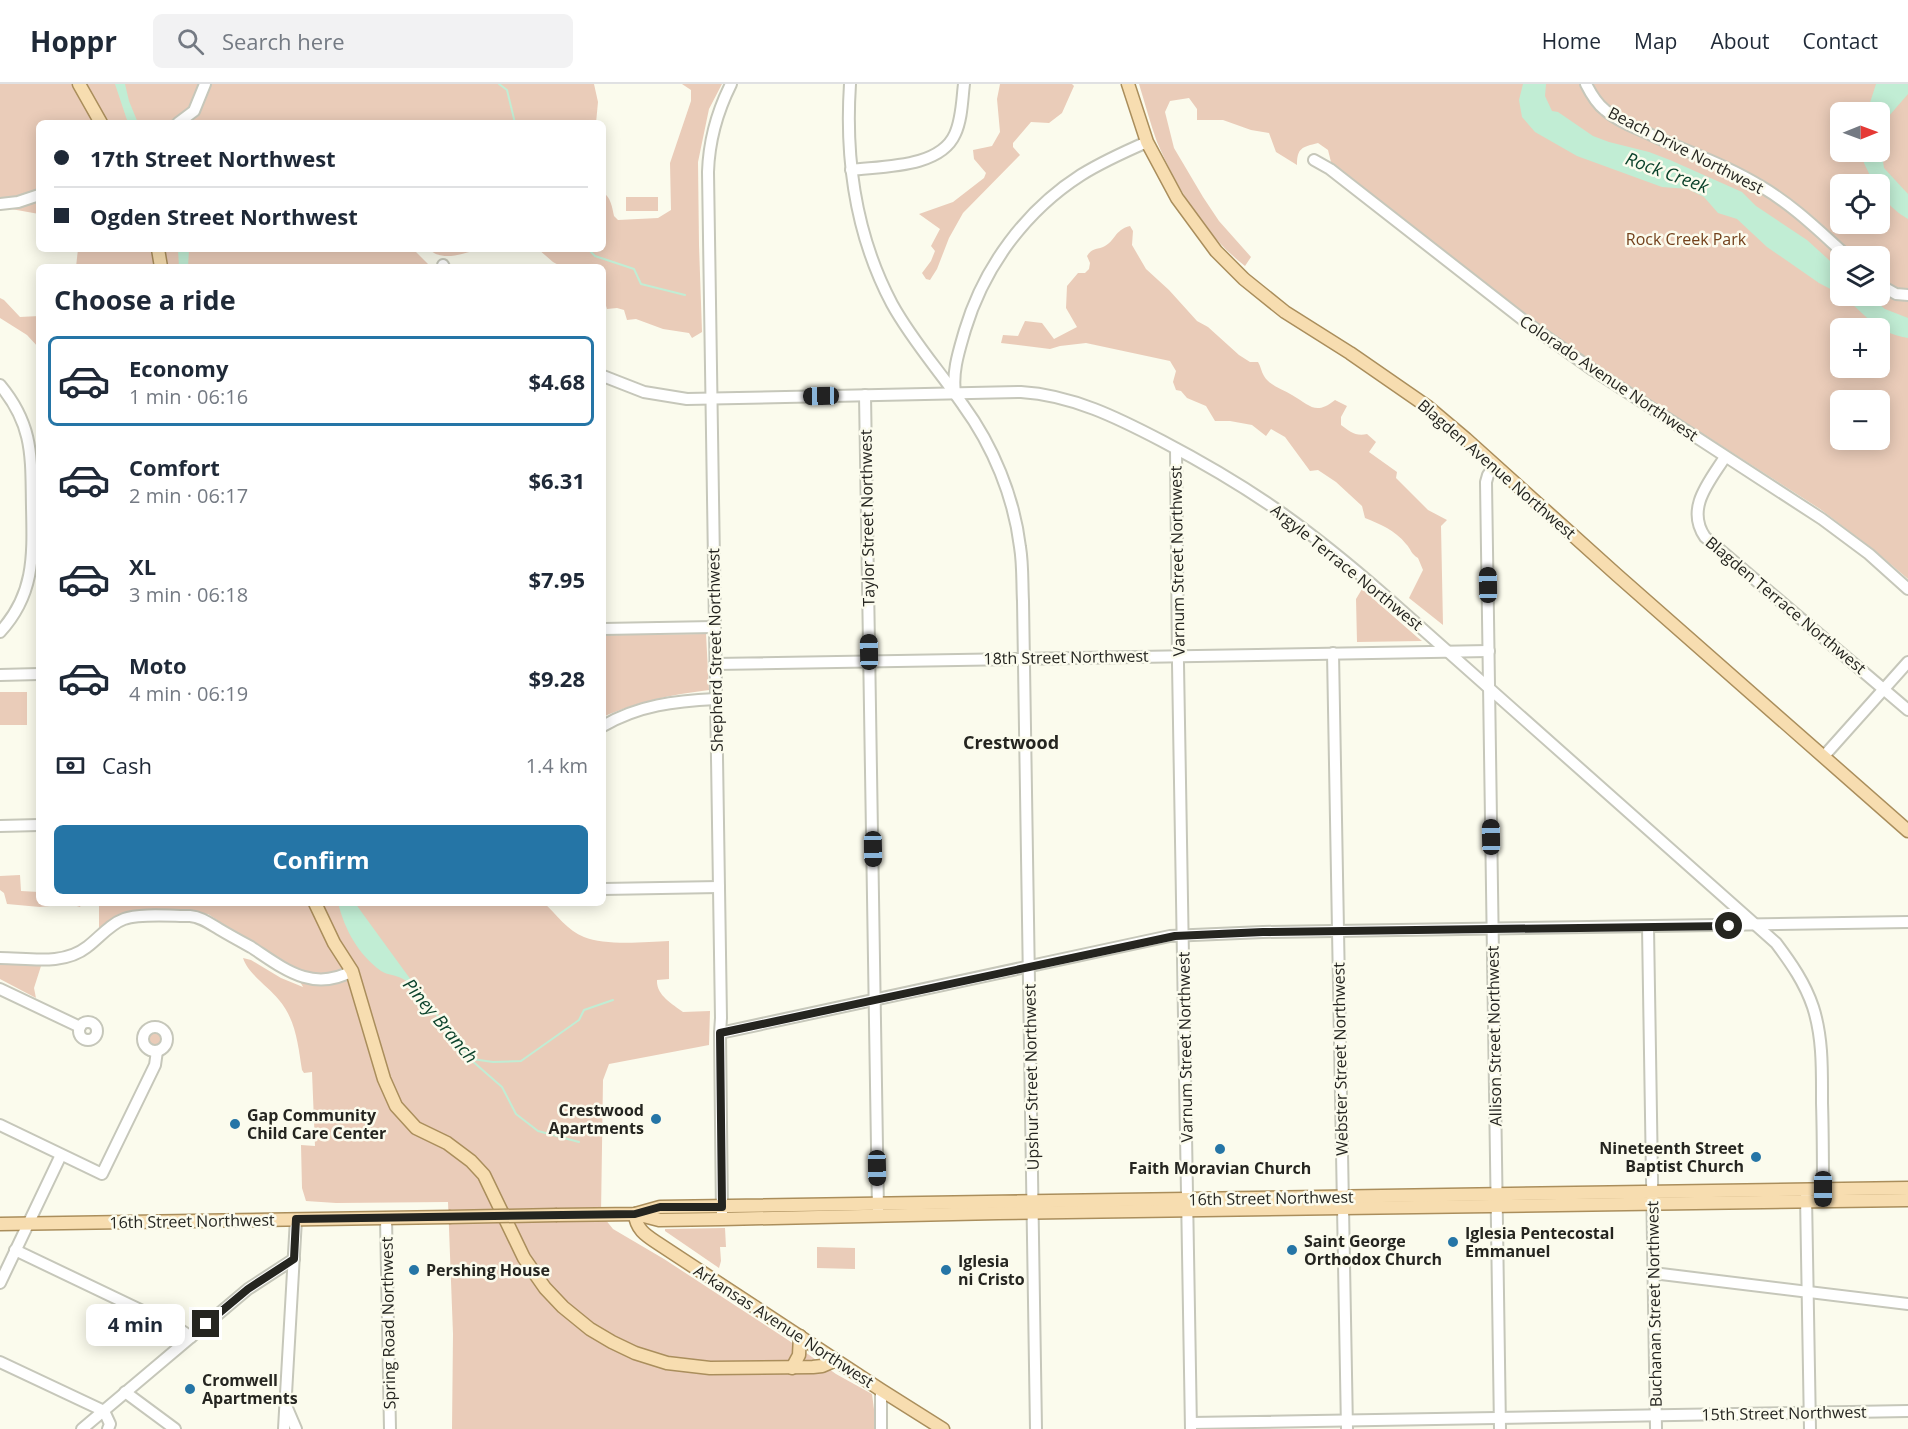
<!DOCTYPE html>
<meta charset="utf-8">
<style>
:root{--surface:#fff;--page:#f2f2f3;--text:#1f2937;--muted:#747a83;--line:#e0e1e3;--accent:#2575a6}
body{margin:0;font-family:"Open Sans",sans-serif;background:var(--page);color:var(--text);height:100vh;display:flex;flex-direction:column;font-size:22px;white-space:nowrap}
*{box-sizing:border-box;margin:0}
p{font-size:20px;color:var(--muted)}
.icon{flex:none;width:33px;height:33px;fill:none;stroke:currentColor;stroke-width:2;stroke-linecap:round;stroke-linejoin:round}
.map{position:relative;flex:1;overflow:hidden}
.drawer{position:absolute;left:36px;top:180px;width:570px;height:642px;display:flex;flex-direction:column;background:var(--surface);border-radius:9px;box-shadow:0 3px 15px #0003}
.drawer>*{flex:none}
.hud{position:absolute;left:36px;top:36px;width:570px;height:132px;border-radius:9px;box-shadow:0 3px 15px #0003;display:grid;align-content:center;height:132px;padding:0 18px;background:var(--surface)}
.needle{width:39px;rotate:89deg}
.fabs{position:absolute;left:1830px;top:18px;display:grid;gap:12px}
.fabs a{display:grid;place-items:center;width:60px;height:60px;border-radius:9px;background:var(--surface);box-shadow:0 3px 15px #0003;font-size:30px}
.end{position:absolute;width:27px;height:27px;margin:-14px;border:8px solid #252520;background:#fff;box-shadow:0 0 0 3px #fff}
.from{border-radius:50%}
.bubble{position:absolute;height:42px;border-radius:9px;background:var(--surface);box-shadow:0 3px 15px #0003;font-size:20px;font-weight:700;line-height:42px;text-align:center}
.car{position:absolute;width:18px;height:36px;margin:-18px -9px;border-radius:8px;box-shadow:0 0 4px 2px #0007;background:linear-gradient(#222 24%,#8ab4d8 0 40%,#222 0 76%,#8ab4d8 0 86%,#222 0)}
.hud b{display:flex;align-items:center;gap:21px;height:57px;font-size:22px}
.hud b+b{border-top:2px solid var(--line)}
.hud i{width:15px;height:15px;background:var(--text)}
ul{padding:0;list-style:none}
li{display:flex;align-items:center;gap:18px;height:90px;margin:0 12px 9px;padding:0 6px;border:3px solid transparent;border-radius:9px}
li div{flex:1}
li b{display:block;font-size:22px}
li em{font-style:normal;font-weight:700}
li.active{border-color:var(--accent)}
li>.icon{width:54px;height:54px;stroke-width:1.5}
h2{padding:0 18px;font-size:27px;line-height:72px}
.pay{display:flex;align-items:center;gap:15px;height:66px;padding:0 18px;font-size:22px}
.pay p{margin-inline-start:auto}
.button{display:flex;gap:12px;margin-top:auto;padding:12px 18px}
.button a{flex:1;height:69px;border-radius:9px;background:var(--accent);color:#fff;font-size:24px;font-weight:700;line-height:69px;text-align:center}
header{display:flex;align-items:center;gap:36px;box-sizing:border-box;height:84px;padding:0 30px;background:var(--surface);border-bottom:2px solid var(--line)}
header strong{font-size:28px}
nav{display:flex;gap:33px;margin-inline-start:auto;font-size:21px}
.search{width:420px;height:54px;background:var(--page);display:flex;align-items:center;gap:15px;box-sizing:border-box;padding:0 21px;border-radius:9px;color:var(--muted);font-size:22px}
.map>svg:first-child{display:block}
.green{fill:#eaccb9;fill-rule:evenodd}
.water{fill:#c1edd4}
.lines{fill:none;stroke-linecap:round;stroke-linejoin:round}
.stream{stroke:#c1edd4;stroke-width:2}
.minor-casing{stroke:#c6c7ba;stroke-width:14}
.major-casing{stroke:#aa8e5c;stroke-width:15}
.minor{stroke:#fff;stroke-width:10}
.major{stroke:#f7ddb0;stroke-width:12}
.major-bridge-casing{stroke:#aa8e5c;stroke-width:15;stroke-linecap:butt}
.major-bridge{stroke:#f7ddb0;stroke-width:12}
.route{stroke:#252520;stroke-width:8}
.poi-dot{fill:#2575a6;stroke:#fbfbed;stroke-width:2}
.labels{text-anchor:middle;stroke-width:5;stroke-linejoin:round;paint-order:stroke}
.street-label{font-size:16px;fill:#252520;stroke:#fbfbed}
.park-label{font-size:16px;fill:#73411c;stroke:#fbfbed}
.poi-label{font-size:16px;font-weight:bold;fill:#252520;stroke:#fbfbed;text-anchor:start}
.water-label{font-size:18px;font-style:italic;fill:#0c432c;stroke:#fbfbed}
.neighbourhood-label{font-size:18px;font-weight:bold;fill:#252520;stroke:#fbfbed}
</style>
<header>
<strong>Hoppr</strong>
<div class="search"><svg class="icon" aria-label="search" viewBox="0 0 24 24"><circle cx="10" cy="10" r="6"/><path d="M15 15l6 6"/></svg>Search here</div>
<nav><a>Home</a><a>Map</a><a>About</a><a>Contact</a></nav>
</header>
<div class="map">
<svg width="1908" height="1345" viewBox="0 0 1908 1345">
<rect width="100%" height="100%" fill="#fbfbed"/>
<g class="green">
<polygon points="0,0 594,0 598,18 596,39 39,39 39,130 0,123"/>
<path d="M 682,0 L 722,0 L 709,25 L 698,78 L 699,161 L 702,248 L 692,254 L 689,249 L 663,245 L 636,235 L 627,236 L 624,226 L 617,224 L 607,225 L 603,212 L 603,183 L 562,183 L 553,178 L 538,165 L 603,165 L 603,108 C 611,114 612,123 614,132 L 618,136 L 658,134 L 671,126 L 670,79 L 691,17 L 691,6 Z"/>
<polygon points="1000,0 1072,0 1074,2 1062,29 1049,39 1031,38 1013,59 1013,63 1020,71 963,129 949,154 937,185 930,196 926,195 922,189 931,177 935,167 931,162 940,145 919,130 953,118 984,94 986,89 974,75 973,66 992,62 1000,48 997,15"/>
<path d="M 1139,0 L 1908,0 L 1908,495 L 1873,465 L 1820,425 L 1605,287 L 1540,242 L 1343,89 L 1331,78 L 1328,66 L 1318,59 C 1302,63 1297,64 1297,81 L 1276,68 L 1269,49 L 1251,46 L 1223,36 L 1197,36 L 1197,25 L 1189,14 L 1170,17 L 1165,28 L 1174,64 L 1203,113 L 1219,137 L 1251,173 L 1245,182 C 1205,151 1177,104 1157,58 C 1150,39 1145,19 1139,0 ZM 1840,28 L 1880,28 L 1880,68 L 1840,68 ZM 1840,100 L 1880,100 L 1880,140 L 1840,140 ZM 1840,172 L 1880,172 L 1880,212 L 1840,212 ZM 1840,244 L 1880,244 L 1880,284 L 1840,284 ZM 1840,316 L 1880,316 L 1880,356 L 1840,356 Z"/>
<rect x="626" y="113" width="32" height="14"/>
<path d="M 1130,142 L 1133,147 L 1132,161 L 1146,185 L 1169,206 L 1197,237 L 1208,243 L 1239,271 L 1250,278 L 1258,278 C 1261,283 1261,287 1264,292 C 1270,302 1283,305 1292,311 C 1310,321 1315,332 1335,316 L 1347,322 L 1341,333 L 1341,341 C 1349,347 1356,353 1367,350 L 1376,358 L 1369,368 L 1397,388 L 1396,394 L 1428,426 L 1447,436 L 1441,442 L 1443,541 L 1409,514 L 1423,486 L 1418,474 C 1411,470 1411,465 1406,460 C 1395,446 1380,440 1365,434 L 1362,422 L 1336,398 L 1318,386 L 1310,387 L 1285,353 L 1271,345 L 1266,352 L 1252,341 L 1230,337 L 1215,337 L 1206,322 L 1187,314 L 1181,307 L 1176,306 L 1173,298 L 1176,287 L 1170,277 L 1086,259 L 1060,262 L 1050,265 L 1001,259 L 1003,251 L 1018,252 L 1025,237 L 1042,239 L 1054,255 L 1077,243 L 1066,224 L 1067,202 L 1078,189 L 1085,189 L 1089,185 L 1090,179 L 1087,172 C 1092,164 1095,166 1103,163 C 1115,158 1114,146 1130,142 Z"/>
<polygon points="78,165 413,165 430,182 76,183"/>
<path d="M 429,165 L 478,165 C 464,170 441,178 429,165 Z"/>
<polygon points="0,214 4,216 20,233 39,232 39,264 27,251 0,234"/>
<polygon points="1362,505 1417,553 1422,557 1357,558 1356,515"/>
<path d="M 706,550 L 709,606 C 670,611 639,617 603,633 L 603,551 Z"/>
<rect x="0" y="608" width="27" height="33"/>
<polygon points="20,791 21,807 39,808 39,819 82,819 80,823 70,820 40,823 7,820 4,809 0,806 0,792"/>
<path d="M 99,819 L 544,819 C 556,830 568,847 584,853 C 605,862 646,858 669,857 L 669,895 L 657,896 C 656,911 672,920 683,928 L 710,927 L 709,961 L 609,980 L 603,996 L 601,1130 L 613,1145 L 664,1175 L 788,1256 L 836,1290 L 872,1310 L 875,1333 L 874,1345 L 452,1345 L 453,1250 L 448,1118 L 336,1119 L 306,1117 L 302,1104 L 301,1061 L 315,1062 L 312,988 L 304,989 L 302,986 C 298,961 296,936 279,916 C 268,902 248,890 243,874 L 251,876 L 281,894 L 303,903 L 294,887 L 208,830 L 175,828 L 99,846 Z"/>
<polygon points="0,880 41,882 34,904 36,914 0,895"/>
<circle cx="154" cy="955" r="7"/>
<polygon points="725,1144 726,1163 720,1163 721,1177 719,1184 665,1147 665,1145"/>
<polygon points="817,1163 855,1164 855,1185 817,1184"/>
</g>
<g class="water">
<polygon points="115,0 125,0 129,17 138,39 128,39"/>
<polygon points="1523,0 1546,0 1545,12 1552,27 1558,28 1593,52 1609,58 1649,68 1670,76 1742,108 1756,122 1807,156 1840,186 1840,210 1819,199 1767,163 1737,135 1718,129 1704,113 1688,105 1662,103 1577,72 1535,48 1522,33 1519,16"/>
<path d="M 1876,0 L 1908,0 L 1908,10 L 1882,40 L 1881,65 L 1884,84 L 1908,110 L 1908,135 C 1896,128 1880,115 1880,100 L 1874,100 L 1864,79 L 1863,68 L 1880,68 L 1880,28 L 1867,28 Z"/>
<polygon points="178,165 189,165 188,183 179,183"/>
<path d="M 1842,212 L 1868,212 L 1885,225 L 1908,234 L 1908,254 C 1873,248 1868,231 1842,212 Z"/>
<path d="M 338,819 L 355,819 L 419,907 C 414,903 409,898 403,895 C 397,891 387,891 381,887 C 358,870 345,846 338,819 Z"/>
</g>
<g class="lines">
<g class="stream">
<polyline points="499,0 507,6 515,39"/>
<polyline points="588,165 595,172 634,185 641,200 685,211"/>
<polyline points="417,904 470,975 502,1003 516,1030 538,1047 579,1058"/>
<polyline points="472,975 493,978 521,977 579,936 584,926 613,916"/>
</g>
<defs>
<g id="minor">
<path d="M 850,0 C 845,76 856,152 892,220 C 913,258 939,286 963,321 C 993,362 1014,413 1020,463 C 1023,481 1022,499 1023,517 L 1036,1345"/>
<path d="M 1586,0 C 1591,10 1596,19 1605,26 C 1617,36 1631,42 1645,48 C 1684,67 1725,80 1762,103 C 1794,122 1820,148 1847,172"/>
<polyline points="178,39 194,27 205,0"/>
<polyline points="1314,76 1330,85 1531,242 1593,286 1822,435 1869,470 1908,505"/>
<path d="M 851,86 C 883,82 940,84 955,50 C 962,35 962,16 964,0"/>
<polyline points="0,120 18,118 39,111"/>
<polyline points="443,181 444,183"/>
<polyline points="1880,201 1896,210 1908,211"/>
<path d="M 603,292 L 644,308 L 687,315 L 1021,308 C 1072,311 1118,334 1162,357 C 1204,379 1245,403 1283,430 C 1318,455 1351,482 1383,510 L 1776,859 C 1791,879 1805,899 1813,923 C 1823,954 1822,987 1822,1019 C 1823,1050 1823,1081 1823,1111"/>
<path d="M 0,301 C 34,342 31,373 32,423 C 33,471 35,510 0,548"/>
<path d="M 955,309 C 952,287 959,267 965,246 C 984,183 1025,127 1081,91 C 1102,78 1124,68 1147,58"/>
<polyline points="865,311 878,1126"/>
<polyline points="1176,365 1178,580 1191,1345"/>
<path d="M 1725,373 C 1710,397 1685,424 1705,453 L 1908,626"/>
<polyline points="1495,381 1488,391 1486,398 1500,1345"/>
<polyline points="603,545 714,543"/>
<polyline points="1333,569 1347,1345"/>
<polyline points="715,580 1489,567"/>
<polyline points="0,591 39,590"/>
<path d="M 603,642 C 639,621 675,617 716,615"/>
<polyline points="1824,672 1908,578"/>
<polyline points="0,742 39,741"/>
<polyline points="603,805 719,803"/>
<polyline points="1648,843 1656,1345"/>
<path d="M 0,874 C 28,874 63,882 87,863 C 99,854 110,840 124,835 C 139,829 172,832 190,832 C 201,833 209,839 219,845 C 229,851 240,857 251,863 C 283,884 312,909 352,887"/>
<polyline points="0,905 80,943"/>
<circle cx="88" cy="947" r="9"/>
<circle cx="155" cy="955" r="12"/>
<polyline points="720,949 1170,852 1263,848 1908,838"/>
<polyline points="0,1041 102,1090 155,981 157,967"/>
<polyline points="1806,1112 1810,1345"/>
<path d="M 722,1130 L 720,949 L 721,934 L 708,88 C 709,56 717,28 731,0"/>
<polyline points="386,1134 390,1345"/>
<polyline points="15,1166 176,1243 191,1253"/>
<polyline points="1653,1189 1908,1220"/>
<polyline points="0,1199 61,1071"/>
<polyline points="0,1278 104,1327 110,1340 108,1345"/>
<polyline points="881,1306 881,1345"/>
<polyline points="125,1308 175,1345"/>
<polyline points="287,1324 296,1345"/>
<polyline points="1191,1339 1908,1327"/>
<polyline points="82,1345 248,1205 294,1175"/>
<polyline points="284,1345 296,1135"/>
</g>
<g id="major">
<polyline points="79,0 101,39"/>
<polyline points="1128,0 1147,58 1177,114 1216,167 1244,195 1285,228 1350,269 1428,323 1466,355 1617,491 1908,747"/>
<polyline points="158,165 161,183"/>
<polyline points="315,819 334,859 352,887 384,995 396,1022 416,1044 447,1059 471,1077 484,1091 524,1174 545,1204 563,1223 590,1245 612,1258 635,1269 667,1279 710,1284 813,1283 822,1282 836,1276"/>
<path d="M 635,1130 C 636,1146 647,1152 659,1160 L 881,1306 L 943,1345"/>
<polyline points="636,1130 659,1136 722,1135 998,1129 1908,1116"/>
<polyline points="557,1131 635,1130 660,1123 1908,1104"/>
<polyline points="0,1140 449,1133"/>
<polyline points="792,1284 799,1271 800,1252"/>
</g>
</defs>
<use href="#minor" class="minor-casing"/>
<use href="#major" class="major-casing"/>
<use href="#minor" class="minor"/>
<use href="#major" class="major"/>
<defs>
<polyline id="major-bridge" points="449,1133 557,1131"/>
</defs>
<use href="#major-bridge" class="major-bridge-casing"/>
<use href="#major-bridge" class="major-bridge"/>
</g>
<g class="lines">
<polyline class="route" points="206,1240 248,1205 294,1175 296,1135 635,1130 660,1123 722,1123 720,949 1175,852 1263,848 1729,842"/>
</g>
<g class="poi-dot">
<circle cx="656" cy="1035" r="6"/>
<circle cx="235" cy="1040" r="6"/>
<circle cx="1220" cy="1065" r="6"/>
<circle cx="1756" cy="1073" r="6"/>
<circle cx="1453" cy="1158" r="6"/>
<circle cx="1292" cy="1166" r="6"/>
<circle cx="414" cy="1186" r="6"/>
<circle cx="946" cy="1186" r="6"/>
<circle cx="190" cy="1305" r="6"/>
</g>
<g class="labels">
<g class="street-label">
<text transform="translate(1686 66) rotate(27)" y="6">Beach Drive Northwest</text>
<text transform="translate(1609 294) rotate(34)" y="6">Colorado Avenue Northwest</text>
<text transform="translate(1497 385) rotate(41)" y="6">Blagden Avenue Northwest</text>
<text transform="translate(867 434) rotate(-91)" y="6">Taylor Street Northwest</text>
<text transform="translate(1177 477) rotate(-91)" y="6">Varnum Street Northwest</text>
<text transform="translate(1347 483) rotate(39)" y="6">Argyle Terrace Northwest</text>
<text transform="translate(1786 521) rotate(40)" y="6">Blagden Terrace Northwest</text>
<text transform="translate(715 566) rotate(-91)" y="6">Shepherd Street Northwest</text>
<text transform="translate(1066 573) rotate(-1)" y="6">18th Street Northwest</text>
<text transform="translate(1494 952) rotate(-91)" y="6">Allison Street Northwest</text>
<text transform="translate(1185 963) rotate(-91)" y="6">Varnum Street Northwest</text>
<text transform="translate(1340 975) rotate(-91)" y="6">Webster Street Northwest</text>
<text transform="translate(1031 993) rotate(-91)" y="6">Upshur Street Northwest</text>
<text transform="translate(1271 1114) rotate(-1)" y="6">16th Street Northwest</text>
<text transform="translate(192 1137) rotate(-1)" y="6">16th Street Northwest</text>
<text transform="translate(1654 1220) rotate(-91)" y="6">Buchanan Street Northwest</text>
<text transform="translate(388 1239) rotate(-91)" y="6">Spring Road Northwest</text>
<text transform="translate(784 1242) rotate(33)" y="6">Arkansas Avenue Northwest</text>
<text transform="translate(1784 1329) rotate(-1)" y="6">15th Street Northwest</text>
</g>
<g class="park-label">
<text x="1686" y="161">Rock Creek Park</text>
</g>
<g class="poi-label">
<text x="644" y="1032" text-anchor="end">Crestwood<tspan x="644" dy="18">Apartments</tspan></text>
<text x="247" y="1037">Gap Community<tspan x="247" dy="18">Child Care Center</tspan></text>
<text x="1744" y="1070" text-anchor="end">Nineteenth Street<tspan x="1744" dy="18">Baptist Church</tspan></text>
<text x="1220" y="1090" text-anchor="middle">Faith Moravian Church</text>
<text x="1465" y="1155">Iglesia Pentecostal<tspan x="1465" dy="18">Emmanuel</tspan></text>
<text x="1304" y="1163">Saint George<tspan x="1304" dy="18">Orthodox Church</tspan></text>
<text x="958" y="1183">Iglesia<tspan x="958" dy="18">ni Cristo</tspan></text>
<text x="426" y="1192">Pershing House</text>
<text x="202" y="1302">Cromwell<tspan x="202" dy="18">Apartments</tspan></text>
</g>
<g class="water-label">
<text transform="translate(1667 89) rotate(20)" y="6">Rock Creek</text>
<text transform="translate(440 937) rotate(50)" y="6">Piney Branch</text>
</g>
<g class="neighbourhood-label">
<text x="1011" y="665">Crestwood</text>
</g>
</g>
</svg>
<div class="fabs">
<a><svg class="needle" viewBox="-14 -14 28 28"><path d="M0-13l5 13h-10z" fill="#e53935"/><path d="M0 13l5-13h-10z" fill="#747a83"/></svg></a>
<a><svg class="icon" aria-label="locate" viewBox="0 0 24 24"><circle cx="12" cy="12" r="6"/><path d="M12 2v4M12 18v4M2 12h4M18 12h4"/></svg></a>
<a><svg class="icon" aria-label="layers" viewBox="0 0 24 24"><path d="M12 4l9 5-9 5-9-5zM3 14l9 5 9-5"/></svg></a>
<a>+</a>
<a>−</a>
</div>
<i class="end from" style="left:1729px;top:842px"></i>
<i class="end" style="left:206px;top:1240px"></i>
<div class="bubble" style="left:86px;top:1220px;width:99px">4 min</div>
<i class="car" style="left:821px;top:312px;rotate:269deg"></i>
<i class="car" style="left:1488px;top:501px;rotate:359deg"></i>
<i class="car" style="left:869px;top:568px;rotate:359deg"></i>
<i class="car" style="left:1491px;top:753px;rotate:359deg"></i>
<i class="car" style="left:873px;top:765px;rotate:179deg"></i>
<i class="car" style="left:877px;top:1084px;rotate:179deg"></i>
<i class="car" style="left:1823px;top:1105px;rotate:180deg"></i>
<div class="hud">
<b><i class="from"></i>17th Street Northwest</b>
<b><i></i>Ogden Street Northwest</b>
</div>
<section class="drawer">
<h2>Choose a ride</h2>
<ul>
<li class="active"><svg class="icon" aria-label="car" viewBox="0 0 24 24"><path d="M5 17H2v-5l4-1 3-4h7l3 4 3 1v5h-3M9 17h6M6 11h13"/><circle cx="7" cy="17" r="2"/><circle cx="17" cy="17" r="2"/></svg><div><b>Economy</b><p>1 min · 06:16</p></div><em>$4.68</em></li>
<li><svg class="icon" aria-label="car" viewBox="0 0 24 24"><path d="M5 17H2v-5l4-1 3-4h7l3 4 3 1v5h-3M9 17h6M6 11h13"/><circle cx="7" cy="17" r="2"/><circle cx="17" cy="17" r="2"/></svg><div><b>Comfort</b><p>2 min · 06:17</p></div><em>$6.31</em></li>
<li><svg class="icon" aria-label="car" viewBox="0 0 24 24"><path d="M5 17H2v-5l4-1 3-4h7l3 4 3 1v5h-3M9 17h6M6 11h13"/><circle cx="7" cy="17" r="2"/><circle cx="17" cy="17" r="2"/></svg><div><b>XL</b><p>3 min · 06:18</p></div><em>$7.95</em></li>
<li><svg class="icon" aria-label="car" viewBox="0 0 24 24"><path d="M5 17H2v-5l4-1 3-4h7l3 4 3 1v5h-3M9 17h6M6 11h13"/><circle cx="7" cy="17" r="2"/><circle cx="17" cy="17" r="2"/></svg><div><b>Moto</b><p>4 min · 06:19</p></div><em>$9.28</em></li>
</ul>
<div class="pay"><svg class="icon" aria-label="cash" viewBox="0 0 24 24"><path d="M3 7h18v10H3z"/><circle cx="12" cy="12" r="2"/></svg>Cash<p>1.4 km</p></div>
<div class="button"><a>Confirm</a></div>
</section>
</div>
